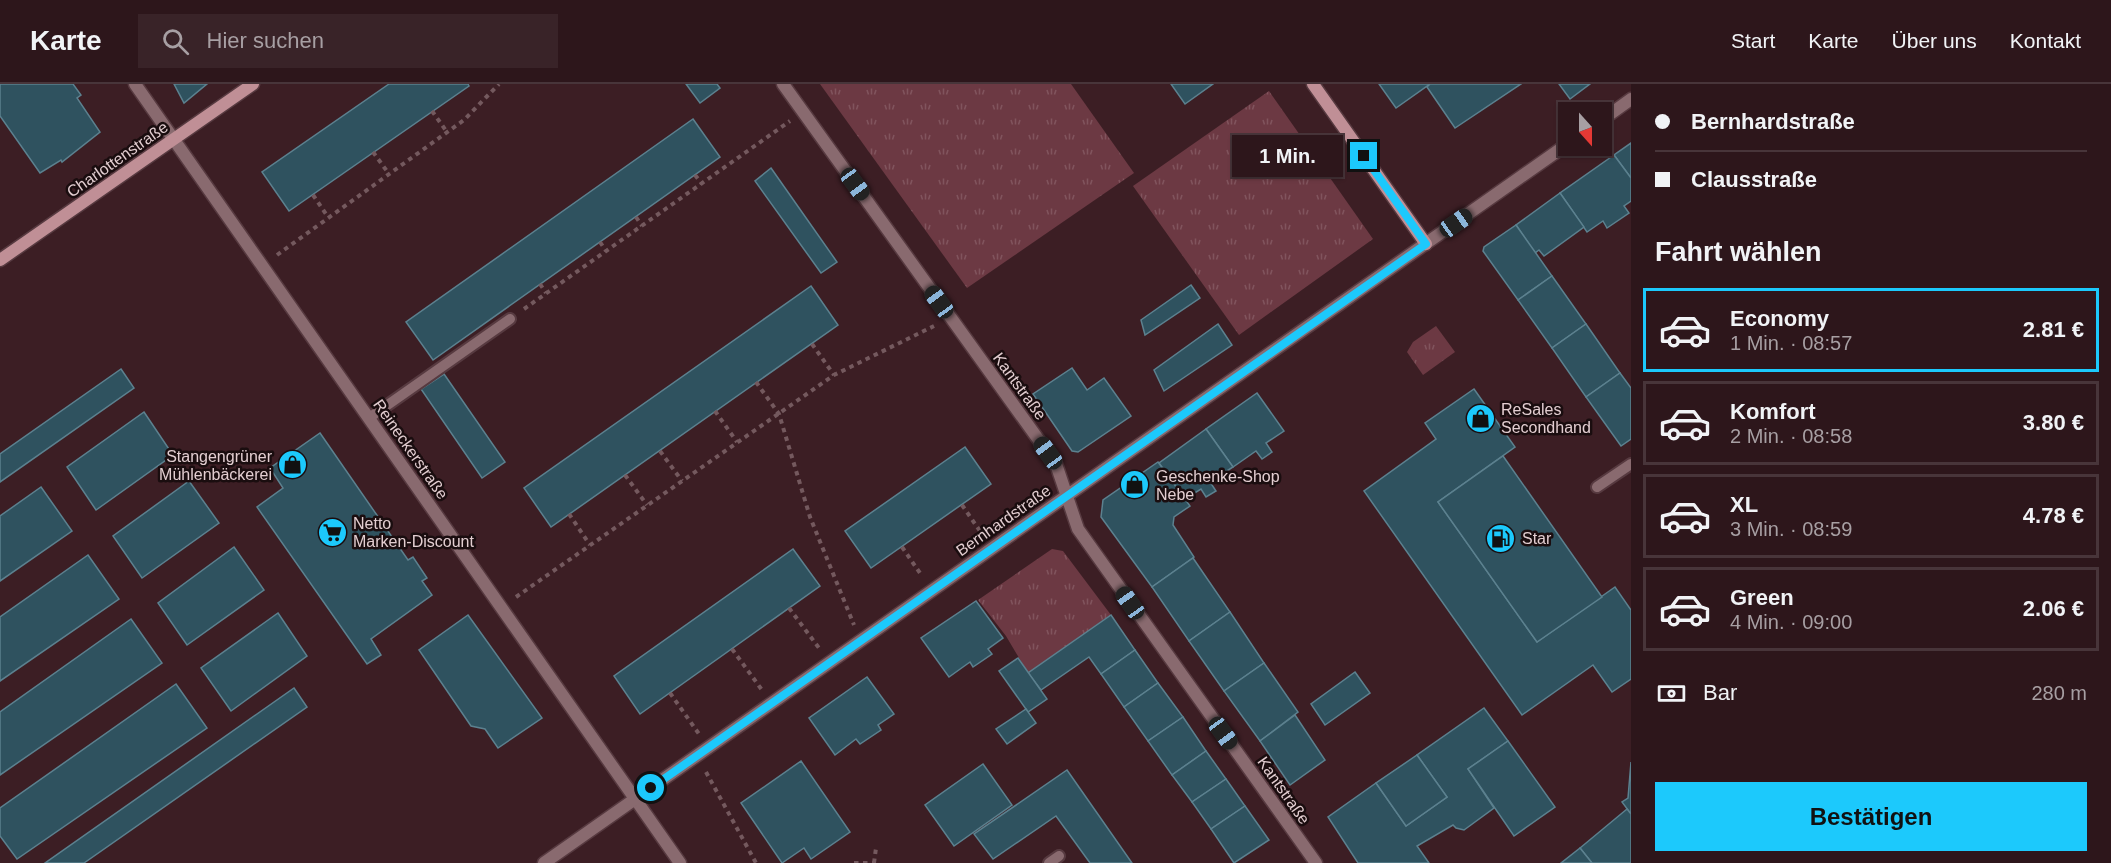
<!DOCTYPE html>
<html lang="de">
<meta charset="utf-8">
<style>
:root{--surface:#2d161b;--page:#392328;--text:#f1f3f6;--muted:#a79fa3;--line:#48353a;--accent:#1cc9fc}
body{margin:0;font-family:Arial,sans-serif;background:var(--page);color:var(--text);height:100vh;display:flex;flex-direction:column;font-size:22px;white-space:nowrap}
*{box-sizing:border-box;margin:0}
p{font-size:20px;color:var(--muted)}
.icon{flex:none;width:33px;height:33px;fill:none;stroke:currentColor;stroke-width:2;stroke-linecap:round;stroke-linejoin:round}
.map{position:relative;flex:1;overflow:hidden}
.sheet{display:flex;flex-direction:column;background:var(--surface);width:480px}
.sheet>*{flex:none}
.banner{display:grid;align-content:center;height:132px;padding:0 24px;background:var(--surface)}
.needle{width:39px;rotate:159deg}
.buttons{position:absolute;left:1558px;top:18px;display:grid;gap:12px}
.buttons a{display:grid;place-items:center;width:54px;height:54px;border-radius:0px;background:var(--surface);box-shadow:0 2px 4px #0004,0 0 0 2px var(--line);font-size:30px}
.end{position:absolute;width:27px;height:27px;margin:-14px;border:8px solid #1cc9fc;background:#111;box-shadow:0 0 0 3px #111}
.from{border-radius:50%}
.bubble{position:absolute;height:42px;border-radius:0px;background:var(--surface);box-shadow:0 2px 4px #0004,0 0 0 2px var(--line);font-size:20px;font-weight:600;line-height:42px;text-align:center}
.car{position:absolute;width:18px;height:36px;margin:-18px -9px;border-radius:8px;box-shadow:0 0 4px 2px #0007;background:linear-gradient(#222 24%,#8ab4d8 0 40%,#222 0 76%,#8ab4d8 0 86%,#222 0)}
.banner b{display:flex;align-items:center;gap:21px;height:57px;font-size:22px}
.banner b+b{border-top:2px solid var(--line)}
.banner i{width:15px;height:15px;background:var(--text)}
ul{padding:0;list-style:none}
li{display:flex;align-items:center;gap:18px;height:84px;margin:0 12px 9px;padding:0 12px;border:3px solid var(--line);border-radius:0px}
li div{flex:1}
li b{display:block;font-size:22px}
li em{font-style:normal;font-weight:600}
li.on{border-color:var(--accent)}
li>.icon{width:54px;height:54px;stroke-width:1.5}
h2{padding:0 24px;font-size:27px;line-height:72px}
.pay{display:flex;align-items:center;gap:15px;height:66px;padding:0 24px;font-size:22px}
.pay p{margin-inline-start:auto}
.button{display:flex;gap:12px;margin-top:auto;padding:12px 24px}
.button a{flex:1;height:69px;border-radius:0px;background:var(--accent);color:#111;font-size:24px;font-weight:600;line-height:69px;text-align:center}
header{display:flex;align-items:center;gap:36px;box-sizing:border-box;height:84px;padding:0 30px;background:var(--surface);border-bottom:2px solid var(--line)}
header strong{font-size:28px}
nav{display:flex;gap:33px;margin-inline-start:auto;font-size:21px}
.search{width:420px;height:54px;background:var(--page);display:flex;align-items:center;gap:15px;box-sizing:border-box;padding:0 21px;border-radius:0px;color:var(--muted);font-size:22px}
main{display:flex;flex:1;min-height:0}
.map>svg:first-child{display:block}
.grass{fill:url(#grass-tufts)}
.building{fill:#2f525f;stroke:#5c818f;stroke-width:1.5}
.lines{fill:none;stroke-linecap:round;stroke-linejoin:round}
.lane-casing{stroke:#573a40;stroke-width:14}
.street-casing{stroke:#573a40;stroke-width:15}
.secondary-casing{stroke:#573a40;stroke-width:15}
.path{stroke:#74595e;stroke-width:4;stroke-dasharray:4.5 4.5;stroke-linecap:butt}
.lane{stroke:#896a6f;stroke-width:10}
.street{stroke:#896a6f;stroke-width:12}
.secondary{stroke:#c08f96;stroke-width:12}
.route{stroke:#1cc9fc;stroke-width:8}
.labels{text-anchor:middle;stroke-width:5;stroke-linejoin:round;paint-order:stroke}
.street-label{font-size:16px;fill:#e3ced1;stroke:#1a0d0f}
.poi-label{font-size:16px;fill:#e3ced1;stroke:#1a0d0f;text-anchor:start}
</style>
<header>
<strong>Karte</strong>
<div class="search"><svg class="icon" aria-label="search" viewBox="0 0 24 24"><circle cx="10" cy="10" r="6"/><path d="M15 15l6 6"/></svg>Hier suchen</div>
<nav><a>Start</a><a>Karte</a><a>Über uns</a><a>Kontakt</a></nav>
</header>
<main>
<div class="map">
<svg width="1631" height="779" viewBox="0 0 1631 779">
<defs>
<pattern id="grass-tufts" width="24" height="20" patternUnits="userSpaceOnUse" patternTransform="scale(1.5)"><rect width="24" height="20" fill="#6c3943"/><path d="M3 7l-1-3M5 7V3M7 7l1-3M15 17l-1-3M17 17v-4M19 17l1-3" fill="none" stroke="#81545d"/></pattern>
</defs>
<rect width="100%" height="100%" fill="#3c1e24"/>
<g class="grass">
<polygon points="820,0 1071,0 1134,89 967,204"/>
<polygon points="1269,7 1373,155 1239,251 1133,102"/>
<polygon points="1436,242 1455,268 1423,291 1407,268 1413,258"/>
<polygon points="1052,465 1063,467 1111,531 1028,589 1006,552 978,516"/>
</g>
<g class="building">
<polygon points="0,0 73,0 81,11 77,14 100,48 62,78 61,76 40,89 0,32"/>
<polygon points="174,0 207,0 184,19"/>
<polygon points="389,0 468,0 469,2 289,127 262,88"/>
<polygon points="686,0 717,0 720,4 700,19"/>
<polygon points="1171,0 1213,0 1185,20"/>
<polygon points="1379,0 1430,0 1396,24"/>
<polygon points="1430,0 1521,0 1455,44 1427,3"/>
<polygon points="1559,0 1590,0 1570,15"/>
<polygon points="693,35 720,73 433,276 406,238"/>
<polygon points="1631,59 1631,94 1614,71"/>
<polygon points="1614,71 1631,94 1631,117 1624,122 1629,129 1607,144 1603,137 1587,148 1560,109"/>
<polygon points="771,84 837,178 821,189 755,97"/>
<polygon points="1560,109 1584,143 1544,172 1539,166 1535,169 1516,141"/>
<polygon points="1516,141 1552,192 1518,216 1483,167 1484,163"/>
<polygon points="1552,192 1586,240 1552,264 1518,216"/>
<polygon points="1191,201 1200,214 1145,251 1141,236"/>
<polygon points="811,202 838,241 551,443 524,404"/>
<polygon points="1218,240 1232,261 1164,307 1154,286"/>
<polygon points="1586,240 1620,289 1586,313 1552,264"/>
<polygon points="1072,284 1087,306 1104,294 1131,332 1078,368 1072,367 1033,310"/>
<polygon points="121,285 134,304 0,398 0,370"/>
<polygon points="1620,289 1631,304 1631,355 1621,362 1586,313"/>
<polygon points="444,290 505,378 482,394 421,305"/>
<polygon points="1474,305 1515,363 1438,418 1537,558 1615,503 1631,526 1631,595 1612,608 1593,581 1522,631 1364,407 1436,355 1425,339"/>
<polygon points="1257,309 1284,347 1266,359 1272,368 1262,375 1256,367 1233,383 1206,345"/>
<polygon points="144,328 173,371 96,426 67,383"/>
<polygon points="1206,345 1233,383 1210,398 1216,407 1206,413 1201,405 1185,415 1159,379"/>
<polygon points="320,349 408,476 413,473 427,494 422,497 432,511 371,555 381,571 367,580 257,423 283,404 270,384"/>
<polygon points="965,363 991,400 871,484 845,447"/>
<polygon points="1503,372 1602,513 1537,558 1438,418"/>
<polygon points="1158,378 1190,422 1174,433 1173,441 1194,473 1152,503 1101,433 1103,416"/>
<polygon points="189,397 219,439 142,494 113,452"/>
<polygon points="41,403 72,447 0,497 0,432"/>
<polygon points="234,463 264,506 187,561 158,519"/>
<polygon points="793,465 820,502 640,630 614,592"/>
<polygon points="88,471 119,515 0,597 0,533"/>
<polygon points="1193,474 1230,528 1189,557 1152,503"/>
<polygon points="976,517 1003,554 988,565 992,570 973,583 970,578 949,593 921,554"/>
<polygon points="1230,528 1264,579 1224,607 1189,557"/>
<polygon points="278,529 307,572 231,627 201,584"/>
<polygon points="468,531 542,634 498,664 485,645 471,642 419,566"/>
<polygon points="1111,531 1135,566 1101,590 1089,573 1041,606 1028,589"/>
<polygon points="131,535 162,579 0,691 0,628"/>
<polygon points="1135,566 1158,599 1124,623 1101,590"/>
<polygon points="1018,574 1047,615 1028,628 999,587"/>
<polygon points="1264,579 1298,628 1260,657 1224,607"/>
<polygon points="1355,588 1370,609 1325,641 1311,620"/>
<polygon points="867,593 894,630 878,641 881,646 860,660 856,655 835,671 809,634"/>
<polygon points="1158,599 1183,633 1148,657 1124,623"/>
<polygon points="176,600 207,644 17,775 0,752 0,724"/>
<polygon points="294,604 307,623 84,779 45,779"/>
<polygon points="1484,624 1508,657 1468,685 1494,724 1464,746 1456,744 1453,741 1417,762 1429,779 1358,779 1328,733 1376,699 1406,742 1447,713 1417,671"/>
<polygon points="1026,625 1036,639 1007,660 996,645"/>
<polygon points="1295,631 1325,676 1290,701 1260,657"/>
<polygon points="1183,633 1206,667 1172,691 1148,657"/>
<polygon points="1508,657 1555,723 1514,752 1468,685"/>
<polygon points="1206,667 1226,695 1192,718 1172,691"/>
<polygon points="1417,671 1447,713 1406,742 1376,699"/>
<polygon points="801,677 850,748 811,775 804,764 782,779 741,719"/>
<polygon points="1631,678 1631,730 1622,718 1628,714"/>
<polygon points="983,680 1012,721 954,762 925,721"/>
<polygon points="1067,686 1132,779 1090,779 1056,732 993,775 974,750"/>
<polygon points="1226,695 1245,722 1211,745 1192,718"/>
<polygon points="1245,722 1269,756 1234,779 1211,745"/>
<polygon points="1627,725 1631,730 1631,779 1592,779 1580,764"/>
<polygon points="1580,764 1592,779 1561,779"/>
</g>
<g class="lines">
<defs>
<g id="lane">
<polyline points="369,334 510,235"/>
<polyline points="1597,403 1631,380"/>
<polyline points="1049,779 1059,772"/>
</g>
<g id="street">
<polyline points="135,0 680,779"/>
<polyline points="783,0 1056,380 1078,445 1316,779"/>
<polyline points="1602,36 1631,15"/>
<polyline points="544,779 1569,59"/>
</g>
<g id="secondary">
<polyline points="1313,0 1426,160"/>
<polyline points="0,176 253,0"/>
</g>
</defs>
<use href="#lane" class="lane-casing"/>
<use href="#street" class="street-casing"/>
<use href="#secondary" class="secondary-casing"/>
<g class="path">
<polyline points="432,27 447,48"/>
<polyline points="373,68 389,90"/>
<polyline points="695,91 702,100"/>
<polyline points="313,111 328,133"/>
<polyline points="636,133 642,142"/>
<polyline points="600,158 606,167"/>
<polyline points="277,171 464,36 499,0"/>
<polyline points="540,200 546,209"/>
<polyline points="524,225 790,37"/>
<polyline points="812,260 834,291"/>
<polyline points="756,298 779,330 810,433 854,541"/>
<polyline points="715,327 737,358"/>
<polyline points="660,367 682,397"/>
<polyline points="625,391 647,421"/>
<polyline points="962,421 982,450"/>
<polyline points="569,430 590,461"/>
<polyline points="902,463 922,492"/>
<polyline points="516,513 834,291 934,242"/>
<polyline points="789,524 819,564"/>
<polyline points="732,565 762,606"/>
<polyline points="670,609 699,650"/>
<polyline points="706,688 756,779"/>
<polyline points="854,779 875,779"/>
<polyline points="874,779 876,764"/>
</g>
<use href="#lane" class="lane"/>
<use href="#street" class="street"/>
<use href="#secondary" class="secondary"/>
</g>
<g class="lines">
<polyline class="route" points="651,704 1426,160 1364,72"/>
</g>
<defs>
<symbol id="shop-disc" viewBox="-11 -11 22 22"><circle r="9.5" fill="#1cc9fc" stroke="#1a0d0f"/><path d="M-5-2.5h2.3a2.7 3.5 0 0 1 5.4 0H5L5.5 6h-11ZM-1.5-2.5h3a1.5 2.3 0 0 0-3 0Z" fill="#111"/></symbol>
<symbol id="supermarket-disc" viewBox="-11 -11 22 22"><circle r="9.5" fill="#1cc9fc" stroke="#1a0d0f"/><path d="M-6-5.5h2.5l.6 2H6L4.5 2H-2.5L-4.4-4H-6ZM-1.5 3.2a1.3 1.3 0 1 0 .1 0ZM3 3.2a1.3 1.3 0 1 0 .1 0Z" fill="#111"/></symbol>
<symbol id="fuel-disc" viewBox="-11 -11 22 22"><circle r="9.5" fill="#1cc9fc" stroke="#1a0d0f"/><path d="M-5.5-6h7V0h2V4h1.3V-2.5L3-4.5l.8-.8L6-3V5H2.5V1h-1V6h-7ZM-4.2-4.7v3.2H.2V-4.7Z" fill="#111"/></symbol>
</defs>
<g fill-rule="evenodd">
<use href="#shop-disc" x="1464" y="318" width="33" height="33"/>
<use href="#shop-disc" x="276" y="364" width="33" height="33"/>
<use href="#shop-disc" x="1118" y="384" width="33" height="33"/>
<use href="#supermarket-disc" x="316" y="432" width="33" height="33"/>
<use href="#fuel-disc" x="1484" y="438" width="33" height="33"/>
</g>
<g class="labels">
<g class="street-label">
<text transform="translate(117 75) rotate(-35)" y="6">Charlottenstraße</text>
<text transform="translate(1020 302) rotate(54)" y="6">Kantstraße</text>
<text transform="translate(411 365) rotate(55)" y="6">Reineckerstraße</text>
<text transform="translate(1003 436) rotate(-35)" y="6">Bernhardstraße</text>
<text transform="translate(1284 706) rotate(55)" y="6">Kantstraße</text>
</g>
<g class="poi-label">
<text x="1501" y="331">ReSales<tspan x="1501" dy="18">Secondhand</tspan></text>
<text x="272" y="378" text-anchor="end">Stangengrüner<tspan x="272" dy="18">Mühlenbäckerei</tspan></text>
<text x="1156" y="398">Geschenke-Shop<tspan x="1156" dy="18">Nebe</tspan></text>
<text x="353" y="445">Netto<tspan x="353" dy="18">Marken-Discount</tspan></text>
<text x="1522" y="460">Star</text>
</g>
</g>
</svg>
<div class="buttons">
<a><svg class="needle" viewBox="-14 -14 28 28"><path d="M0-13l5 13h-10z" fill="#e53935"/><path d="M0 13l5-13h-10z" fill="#a79fa3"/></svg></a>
</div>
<i class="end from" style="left:651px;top:704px"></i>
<i class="end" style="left:1364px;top:72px"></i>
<div class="bubble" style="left:1232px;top:51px;width:111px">1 Min.</div>
<i class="car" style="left:855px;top:100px;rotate:144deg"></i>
<i class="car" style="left:1456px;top:139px;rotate:55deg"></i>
<i class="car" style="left:939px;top:218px;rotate:324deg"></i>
<i class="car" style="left:1048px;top:369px;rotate:324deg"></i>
<i class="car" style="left:1130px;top:519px;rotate:325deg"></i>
<i class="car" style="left:1223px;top:649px;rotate:144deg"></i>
</div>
<section class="sheet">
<div class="banner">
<b><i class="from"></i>Bernhardstraße</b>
<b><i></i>Clausstraße</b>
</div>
<h2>Fahrt wählen</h2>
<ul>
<li class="on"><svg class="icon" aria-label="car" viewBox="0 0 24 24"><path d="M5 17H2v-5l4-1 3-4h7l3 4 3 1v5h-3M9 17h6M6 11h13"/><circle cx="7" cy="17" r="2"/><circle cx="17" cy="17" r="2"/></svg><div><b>Economy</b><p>1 Min. · 08:57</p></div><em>2.81 €</em></li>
<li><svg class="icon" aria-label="car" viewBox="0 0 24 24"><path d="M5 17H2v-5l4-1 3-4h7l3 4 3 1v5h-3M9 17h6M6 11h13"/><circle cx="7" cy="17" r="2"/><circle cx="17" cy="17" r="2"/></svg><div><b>Komfort</b><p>2 Min. · 08:58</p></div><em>3.80 €</em></li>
<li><svg class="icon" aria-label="car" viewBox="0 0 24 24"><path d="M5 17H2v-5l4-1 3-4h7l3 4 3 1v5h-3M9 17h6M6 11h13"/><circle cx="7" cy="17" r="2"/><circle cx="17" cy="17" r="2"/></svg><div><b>XL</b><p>3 Min. · 08:59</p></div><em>4.78 €</em></li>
<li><svg class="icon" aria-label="car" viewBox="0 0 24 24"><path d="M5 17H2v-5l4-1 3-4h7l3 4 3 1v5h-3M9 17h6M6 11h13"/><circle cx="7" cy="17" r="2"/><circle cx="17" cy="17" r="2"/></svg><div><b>Green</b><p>4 Min. · 09:00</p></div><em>2.06 €</em></li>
</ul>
<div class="pay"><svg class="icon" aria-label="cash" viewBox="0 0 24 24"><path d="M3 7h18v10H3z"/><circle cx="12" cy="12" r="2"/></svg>Bar<p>280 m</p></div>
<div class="button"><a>Bestätigen</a></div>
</section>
</main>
